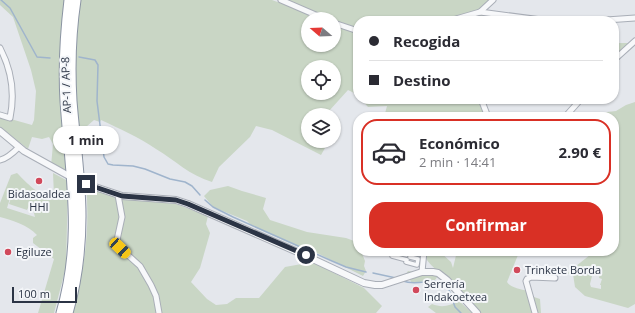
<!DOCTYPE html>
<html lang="es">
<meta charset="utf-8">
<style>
:root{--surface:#fff;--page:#f2f2f3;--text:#2b2b33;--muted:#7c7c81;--line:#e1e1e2;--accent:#d93025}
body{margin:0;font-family:"Open Sans",sans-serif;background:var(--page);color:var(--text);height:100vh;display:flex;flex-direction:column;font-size:15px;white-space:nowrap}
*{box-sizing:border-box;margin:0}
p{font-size:13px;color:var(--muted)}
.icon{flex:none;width:22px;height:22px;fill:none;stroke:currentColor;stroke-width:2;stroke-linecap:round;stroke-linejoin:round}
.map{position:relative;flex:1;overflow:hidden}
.panel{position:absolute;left:353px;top:112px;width:266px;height:144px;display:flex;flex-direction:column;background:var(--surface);border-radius:16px;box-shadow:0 1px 3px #0004}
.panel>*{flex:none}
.guide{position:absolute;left:353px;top:16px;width:266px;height:88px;border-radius:16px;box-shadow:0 1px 3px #0004;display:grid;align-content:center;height:88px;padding:0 16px;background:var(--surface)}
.needle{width:26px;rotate:289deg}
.controls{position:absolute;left:301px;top:12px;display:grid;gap:8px}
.controls a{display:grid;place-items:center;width:40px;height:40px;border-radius:50%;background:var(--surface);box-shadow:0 1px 3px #0004;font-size:20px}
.scale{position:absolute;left:12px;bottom:10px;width:65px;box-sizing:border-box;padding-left:4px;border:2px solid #2b3445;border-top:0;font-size:11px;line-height:14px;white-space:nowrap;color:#2b3445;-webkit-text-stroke:3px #f4f6f9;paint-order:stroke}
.end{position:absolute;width:18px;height:18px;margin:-9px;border:5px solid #2b3445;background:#fff;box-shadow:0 0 0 2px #fff}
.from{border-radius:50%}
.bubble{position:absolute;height:28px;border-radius:14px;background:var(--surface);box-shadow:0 1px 3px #0004;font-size:13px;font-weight:700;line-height:28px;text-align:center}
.car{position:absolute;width:12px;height:24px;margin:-12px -6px;border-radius:5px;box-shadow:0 0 3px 1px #0007;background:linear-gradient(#f5c518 24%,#345 0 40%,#f5c518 0 76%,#345 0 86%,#f5c518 0)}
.guide b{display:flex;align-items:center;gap:14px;height:38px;font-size:15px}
.guide b+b{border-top:1px solid var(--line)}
.guide i{width:10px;height:10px;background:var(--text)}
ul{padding:7px 0 0;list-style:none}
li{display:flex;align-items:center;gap:12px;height:66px;margin:0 8px 6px;padding:0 8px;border:2px solid transparent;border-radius:16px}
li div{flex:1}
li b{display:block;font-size:15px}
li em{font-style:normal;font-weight:700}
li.selected{border-color:var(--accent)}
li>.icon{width:36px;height:36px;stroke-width:1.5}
.action{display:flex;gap:8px;margin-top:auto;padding:8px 16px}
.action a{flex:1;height:46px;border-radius:16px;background:var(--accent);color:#fff;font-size:16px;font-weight:700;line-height:46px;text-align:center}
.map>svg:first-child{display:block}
.green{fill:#c9d6c5;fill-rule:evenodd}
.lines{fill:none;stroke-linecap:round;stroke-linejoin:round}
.stream{stroke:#9fb4cc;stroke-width:1.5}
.pedestrian-casing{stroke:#a9aeb7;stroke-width:5.5}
.minor-casing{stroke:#a9aeb7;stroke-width:7}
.tertiary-casing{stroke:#a9aeb7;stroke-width:8}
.motorway-casing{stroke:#8b94a3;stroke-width:11}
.pedestrian{stroke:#f7f8fa;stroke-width:3.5}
.minor{stroke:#f7f8fa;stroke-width:5}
.tertiary{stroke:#f7f8fa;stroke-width:6}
.motorway{stroke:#fff;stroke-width:9}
.route{stroke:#2b3445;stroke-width:5}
.poi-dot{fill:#d1495b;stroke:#f4f6f9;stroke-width:1.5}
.labels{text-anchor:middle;stroke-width:4;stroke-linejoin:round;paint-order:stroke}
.street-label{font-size:11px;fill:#2b3445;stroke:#f4f6f9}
.poi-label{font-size:11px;fill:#2b3445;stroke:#f4f6f9;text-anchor:start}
</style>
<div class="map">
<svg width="635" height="313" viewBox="0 0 635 313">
<rect width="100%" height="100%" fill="#e4e7ec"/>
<g class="green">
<path d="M 0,0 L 272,0 L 318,17 L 286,0 L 494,0 L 481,11 L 550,21 L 358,21 L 358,95 L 348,90 L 329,111 L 340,120 L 334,132 L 334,115 L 308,115 L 308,141 L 329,141 L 321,155 L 272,130 L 256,126 L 250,137 L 219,167 L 212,182 C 189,175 176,161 156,149 C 139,137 120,129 101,120 L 100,122 L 94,120 L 86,127 L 74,127 L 70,175 L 51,166 L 53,144 L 49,137 L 42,139 L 32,137 L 28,149 L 0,127 L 0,116 L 32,125 L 34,120 L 36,91 L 31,70 L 13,17 L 0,5 ZM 308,19 L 334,19 L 334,45 L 308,45 ZM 308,67 L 334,67 L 334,93 L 308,93 Z"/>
<polygon points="614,43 631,43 614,59"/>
<polygon points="361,99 481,99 488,117 384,117 387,106 368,107"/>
<path d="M 635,102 L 635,304 L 628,308 L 585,296 L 575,287 L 573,274 L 566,274 L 595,251 L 614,251 L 614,117 L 598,117 L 607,112 L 616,111 L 626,105 ZM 597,270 L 601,270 L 599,278 L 602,279 L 600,285 L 601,285 L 601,289 L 591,287 L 590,284 L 592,276 Z"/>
<path d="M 17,173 C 28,184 38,196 54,196 L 53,173 L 68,181 L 66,267 L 54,313 L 38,313 L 54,259 L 33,243 L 33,238 L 37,235 C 28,225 12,220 0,217 L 0,203 L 11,175 ZM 11,195 L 12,195 L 9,204 L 27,210 L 31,202 L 35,217 L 7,208 Z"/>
<path d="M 86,184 L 123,199 L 176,204 L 208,216 L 206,224 L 210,233 L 200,268 L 191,282 L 207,299 L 216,305 L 227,304 L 236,298 L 259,298 L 285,267 L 307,263 L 316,264 L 364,288 L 382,306 L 376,313 L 72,313 C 85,270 90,229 86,184 Z"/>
<polygon points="228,186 242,191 266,198 263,209 270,220 307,232 346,238 357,242 358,251 361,251 365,261 364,266 366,271 363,276 307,248 305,250 252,226 247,221 213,207 204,196 210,190"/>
<path d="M 425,251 L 439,251 L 451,262 L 453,268 L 457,251 L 497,251 L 499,253 L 513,253 L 518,255 L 507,282 C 511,288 520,289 528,291 L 529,299 L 534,297 L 540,299 L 541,313 L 480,313 C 468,300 455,281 441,272 L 435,280 L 412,283 L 406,274 L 408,271 C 415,273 426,268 435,269 C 430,263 424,260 425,251 Z"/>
<path d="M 459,301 L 472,313 L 436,313 L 428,307 L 432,304 C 442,308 449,306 459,301 Z"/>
</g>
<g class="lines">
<g class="stream">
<polyline points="1,0 10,8 37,57 50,58"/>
<polyline points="79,57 95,60 98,65 97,101 104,157 108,164 113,165 133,166 145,169 170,179 185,182 192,186 200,195"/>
<polyline points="205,200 213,207 233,217 332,261 346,267 366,272"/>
<polyline points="373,273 396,278"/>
<path d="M 403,281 C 419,287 432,276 447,284 L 455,307 L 461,313"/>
</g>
<defs>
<polyline id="pedestrian" points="393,251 392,256 407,260 406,262 417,265 418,259 410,257 411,251 420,254 421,251"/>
<g id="minor">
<polyline points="281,0 325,19"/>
<polyline points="480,12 493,0"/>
<polyline points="449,21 480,12 549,21"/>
<polyline points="592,21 635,18"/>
<polyline points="334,23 358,31"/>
<path d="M 0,48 C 11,69 15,94 10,118 L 0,115"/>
<polyline points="614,60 635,41"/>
<polyline points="481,99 488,117"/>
<polyline points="565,117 581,99"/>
<path d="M 0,160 C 7,159 14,152 19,147"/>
<polyline points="118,195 122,217 117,240 120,248 140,266 151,285 156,296 159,313"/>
<polyline points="422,272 424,251"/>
<polyline points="535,313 526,281 527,279 531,277 555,278"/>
</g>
<g id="tertiary">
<polyline points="0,131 24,151 69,176"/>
<polyline points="86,184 122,196 176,200 188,204 302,254 364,283 375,285 382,285 422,272 433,272 438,273 447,280 477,313"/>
</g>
<g id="motorway">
<path d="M 61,313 C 83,238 70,176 65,101 C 63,67 65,33 69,0"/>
<path d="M 68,313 C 77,282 81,249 81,216 C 81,178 75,139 72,101 C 70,67 71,33 76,0"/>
</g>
</defs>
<use href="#pedestrian" class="pedestrian-casing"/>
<use href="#minor" class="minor-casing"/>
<use href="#tertiary" class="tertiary-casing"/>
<use href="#motorway" class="motorway-casing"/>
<use href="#pedestrian" class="pedestrian"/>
<use href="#minor" class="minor"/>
<use href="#tertiary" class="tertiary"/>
<use href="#motorway" class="motorway"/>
</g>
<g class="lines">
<polyline class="route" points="86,184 122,196 176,200 188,204 306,255"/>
</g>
<g class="poi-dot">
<circle cx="39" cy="181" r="4"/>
<circle cx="8" cy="252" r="4"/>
<circle cx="517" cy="270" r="4"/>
<circle cx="416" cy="290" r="4"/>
</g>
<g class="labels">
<g class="street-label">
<text transform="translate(66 85) rotate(-92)" y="4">AP-1 / AP-8</text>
</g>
<g class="poi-label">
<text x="39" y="198" text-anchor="middle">Bidasoaldea<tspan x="39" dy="13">HHI</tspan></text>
<text x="16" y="256">Egiluze</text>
<text x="525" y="274">Trinkete Borda</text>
<text x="424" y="288">Serrería<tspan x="424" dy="13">Indakoetxea</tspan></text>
</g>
</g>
</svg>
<div class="controls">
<a><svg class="needle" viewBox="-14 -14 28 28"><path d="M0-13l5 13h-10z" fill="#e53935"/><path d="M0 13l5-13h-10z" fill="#7c7c81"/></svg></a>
<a><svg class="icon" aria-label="locate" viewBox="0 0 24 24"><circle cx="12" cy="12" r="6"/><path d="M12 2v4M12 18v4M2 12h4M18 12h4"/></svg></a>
<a><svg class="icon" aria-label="layers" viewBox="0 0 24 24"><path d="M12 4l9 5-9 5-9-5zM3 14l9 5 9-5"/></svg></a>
</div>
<div class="scale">100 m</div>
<i class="end from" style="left:306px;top:255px"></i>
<i class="end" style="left:86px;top:184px"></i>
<div class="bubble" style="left:53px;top:126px;width:66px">1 min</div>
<i class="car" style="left:120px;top:248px;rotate:133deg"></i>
<div class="guide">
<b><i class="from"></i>Recogida</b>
<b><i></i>Destino</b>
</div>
<section class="panel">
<ul>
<li class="selected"><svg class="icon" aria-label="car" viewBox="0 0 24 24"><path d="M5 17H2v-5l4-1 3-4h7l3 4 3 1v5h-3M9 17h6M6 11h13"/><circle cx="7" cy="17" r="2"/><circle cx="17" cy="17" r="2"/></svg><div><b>Económico</b><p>2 min · 14:41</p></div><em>2.90 €</em></li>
</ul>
<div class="action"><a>Confirmar</a></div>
</section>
</div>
